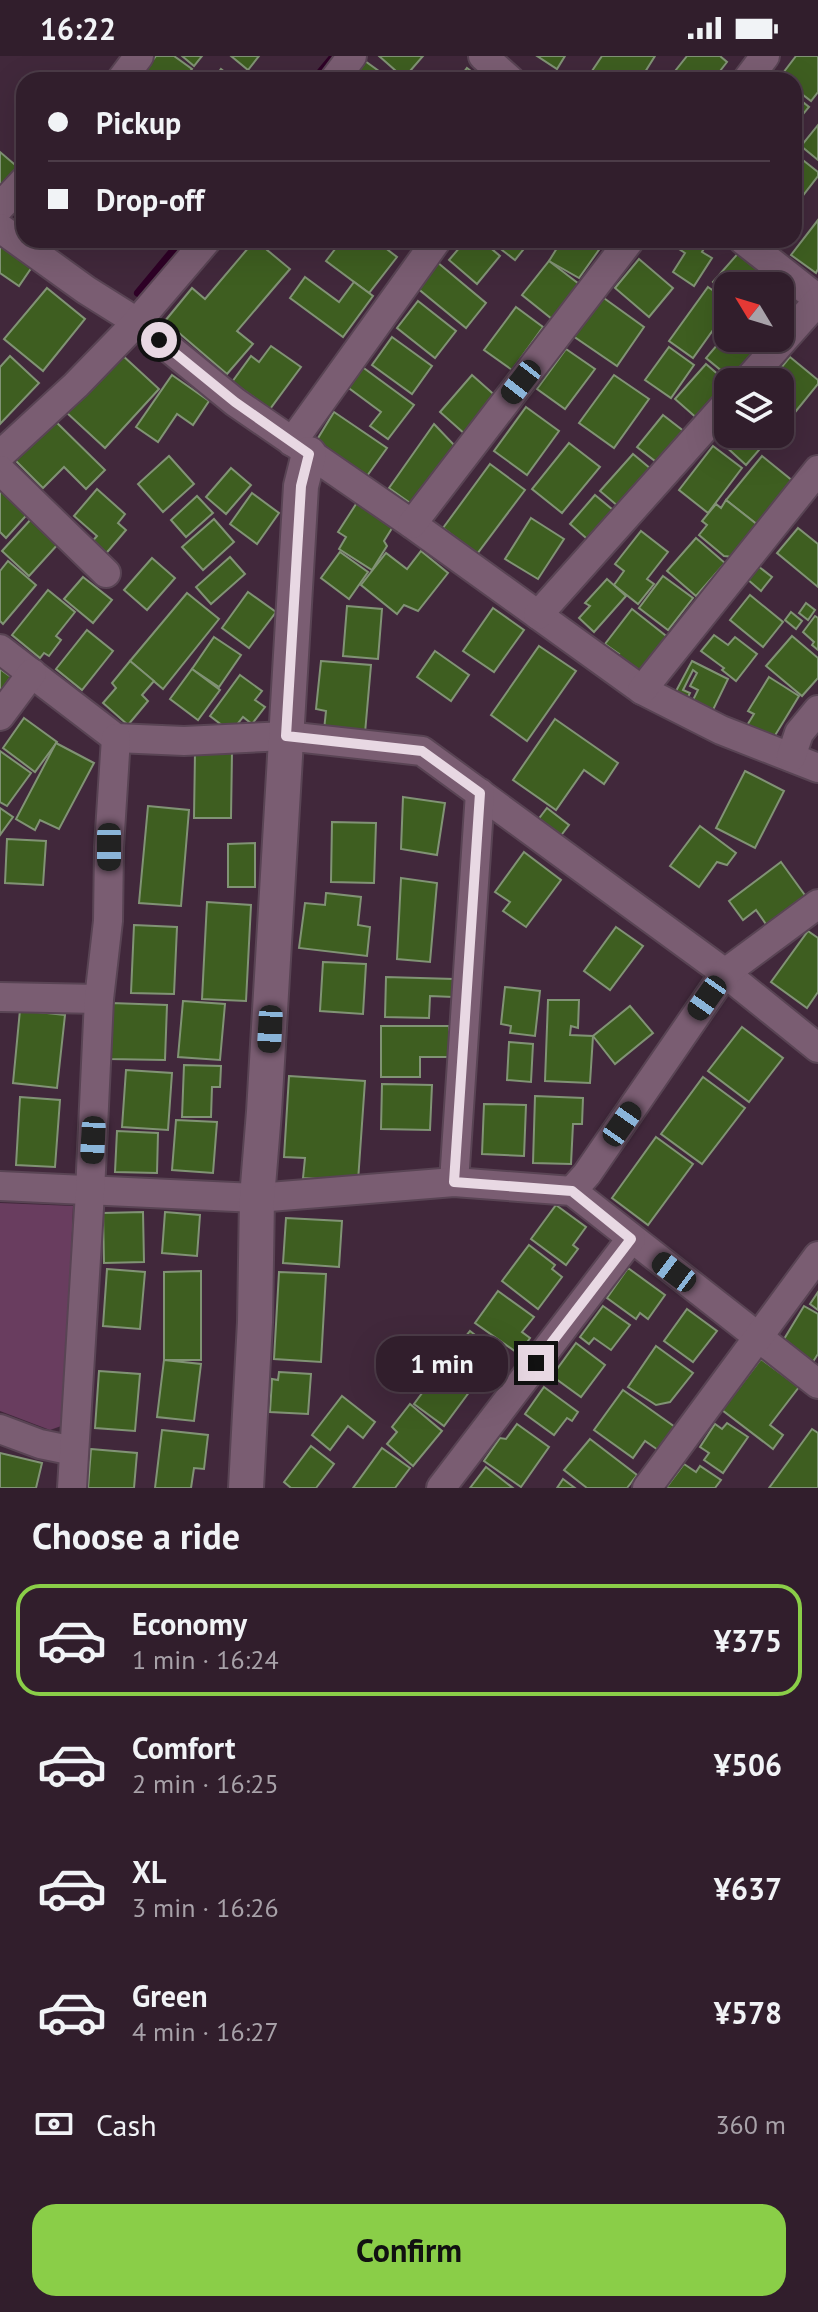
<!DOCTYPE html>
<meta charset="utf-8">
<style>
:root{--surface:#311e2c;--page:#392734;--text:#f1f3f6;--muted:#a8a2a9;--line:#4c3c48;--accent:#8ace48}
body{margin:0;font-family:"PT Sans",sans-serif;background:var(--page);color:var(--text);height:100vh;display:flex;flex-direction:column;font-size:30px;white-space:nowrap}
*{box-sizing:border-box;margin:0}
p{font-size:26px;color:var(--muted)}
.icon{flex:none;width:44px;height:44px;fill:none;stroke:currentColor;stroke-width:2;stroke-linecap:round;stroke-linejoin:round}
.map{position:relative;height:1432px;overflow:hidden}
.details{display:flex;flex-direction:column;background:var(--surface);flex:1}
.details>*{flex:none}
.hud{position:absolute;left:16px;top:16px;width:786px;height:176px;border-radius:24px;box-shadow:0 8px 32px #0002,0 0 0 2px var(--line);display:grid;align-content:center;height:176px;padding:0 32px;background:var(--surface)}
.needle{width:52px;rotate:308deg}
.controls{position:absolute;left:714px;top:216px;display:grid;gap:16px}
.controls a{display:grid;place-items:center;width:80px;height:80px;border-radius:16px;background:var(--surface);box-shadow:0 8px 32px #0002,0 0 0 2px var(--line);font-size:40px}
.end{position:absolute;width:36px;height:36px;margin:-18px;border:10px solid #e8d8e3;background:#111;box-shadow:0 0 0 4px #111}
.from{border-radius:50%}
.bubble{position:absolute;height:56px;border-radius:24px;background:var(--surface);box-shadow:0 8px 32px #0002,0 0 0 2px var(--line);font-size:26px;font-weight:700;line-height:56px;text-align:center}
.car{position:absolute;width:24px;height:48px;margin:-24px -12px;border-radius:10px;box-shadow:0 0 6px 2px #0007;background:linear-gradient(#222 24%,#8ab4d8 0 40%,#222 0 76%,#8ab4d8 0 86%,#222 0)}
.hud b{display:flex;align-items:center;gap:28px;height:76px;font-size:30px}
.hud b+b{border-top:2px solid var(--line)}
.hud i{width:20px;height:20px;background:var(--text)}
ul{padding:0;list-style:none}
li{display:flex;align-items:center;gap:24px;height:112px;margin:0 16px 12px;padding:0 16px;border:4px solid transparent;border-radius:24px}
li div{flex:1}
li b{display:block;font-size:30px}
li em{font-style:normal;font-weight:700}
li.active{border-color:var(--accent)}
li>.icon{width:72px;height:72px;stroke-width:1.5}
h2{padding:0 32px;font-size:36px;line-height:96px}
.pay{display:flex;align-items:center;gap:20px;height:88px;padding:0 32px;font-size:30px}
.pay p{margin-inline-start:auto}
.primary-button{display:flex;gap:16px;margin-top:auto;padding:16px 32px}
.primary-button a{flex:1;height:92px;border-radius:24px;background:var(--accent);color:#111;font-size:32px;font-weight:700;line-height:92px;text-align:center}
.status{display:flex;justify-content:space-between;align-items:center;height:56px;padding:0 40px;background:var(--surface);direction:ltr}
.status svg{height:22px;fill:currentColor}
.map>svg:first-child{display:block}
.green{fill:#693d5f}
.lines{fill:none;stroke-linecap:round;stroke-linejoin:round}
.stream{stroke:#2e0026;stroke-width:8}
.building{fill:#3e5e20;stroke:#819375;stroke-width:2}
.minor-casing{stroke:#594454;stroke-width:32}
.tertiary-casing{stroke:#594454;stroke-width:38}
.minor{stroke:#7a5d72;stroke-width:28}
.tertiary{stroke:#7a5d72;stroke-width:34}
.route{stroke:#e8d8e3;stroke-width:10}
</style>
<div class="status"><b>16:22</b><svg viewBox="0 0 49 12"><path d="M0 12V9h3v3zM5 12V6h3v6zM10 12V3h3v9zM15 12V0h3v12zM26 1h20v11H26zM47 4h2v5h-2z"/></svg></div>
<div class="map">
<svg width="818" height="1432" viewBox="0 0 818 1432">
<rect width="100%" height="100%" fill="#41283b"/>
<polygon class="green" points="0,1147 73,1150 64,1369 50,1374 0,1355"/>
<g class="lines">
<g class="stream">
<polyline points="314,24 334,0"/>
<polyline points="138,237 182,184"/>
</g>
</g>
<g class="building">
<polygon points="156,0 174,0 192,13 183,24 138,24"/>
<polygon points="182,0 202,0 194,10"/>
<polygon points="231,0 259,0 248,14"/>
<polygon points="358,0 383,18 379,24 341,24"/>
<polygon points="379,0 423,0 404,22"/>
<polygon points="537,0 565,0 557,13"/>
<polygon points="602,0 655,0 640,24 593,24 588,21"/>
<polygon points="687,0 720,0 727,6 713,24 668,24"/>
<polygon points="796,0 818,0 818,36 811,45 794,32 794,24 784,24 780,21"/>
<polygon points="467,12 483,24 458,24"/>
<polygon points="221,13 235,24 213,24"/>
<polygon points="794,39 809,51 794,69"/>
<polygon points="818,69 818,104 801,90"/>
<polygon points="0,96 20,113 4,132 0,129"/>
<polygon points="799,101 818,116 818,120 794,151 794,107"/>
<polygon points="818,164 818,213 816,217 791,199"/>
<polygon points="0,184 34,208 19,230 0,217"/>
<polygon points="255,184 290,213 237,275 253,288 227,318 165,265 192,232 205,243"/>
<polygon points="342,184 375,184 397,201 369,237 326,205"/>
<polygon points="466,184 481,184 500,200 477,228 449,204"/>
<polygon points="489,184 531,184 515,204"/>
<polygon points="562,184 606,184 579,222 549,205"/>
<polygon points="665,184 709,184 702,196 712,202 694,230 673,216 685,197"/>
<polygon points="741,194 786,234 780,241 780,230 728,230 728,239 713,226"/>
<polygon points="639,203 673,232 649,261 615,232"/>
<polygon points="549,205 579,228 552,263 522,239"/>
<polygon points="437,206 486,247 466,272 416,231"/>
<polygon points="305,221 339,246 354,226 373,240 343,281 290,242"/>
<polygon points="708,231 728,245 728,253 693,302 669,285"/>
<polygon points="47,232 85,263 43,315 4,283"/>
<polygon points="601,240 644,271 617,310 573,280"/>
<polygon points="418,245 456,275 435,302 397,272"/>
<polygon points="516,251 543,271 512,314 484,294"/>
<polygon points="728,276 728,282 763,282 767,285 734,325 706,302"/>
<polygon points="392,281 432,310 412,338 372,309"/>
<polygon points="271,290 301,311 270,353 232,326 251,300 259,306"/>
<polygon points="669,291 694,309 671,342 645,324"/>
<polygon points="566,293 595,313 565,353 537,333"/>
<polygon points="121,298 159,333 105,392 67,357"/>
<polygon points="10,300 39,327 0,368 0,311"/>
<polygon points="790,301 818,324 818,328 792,360 780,350 780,326 770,326"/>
<polygon points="706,308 728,327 728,331 699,364 675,343"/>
<polygon points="361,310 414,349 388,383 370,370 381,356 346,330"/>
<polygon points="172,319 209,345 193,369 177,358 158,386 136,371"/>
<polygon points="472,319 498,342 466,379 440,356"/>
<polygon points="614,319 649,343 614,392 579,367"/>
<polygon points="526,351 559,375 527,419 494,395"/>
<polygon points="334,356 387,392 367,420 315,387"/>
<polygon points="663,359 690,380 664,412 637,391"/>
<polygon points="50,360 105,414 86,433 64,411 43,432 11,400"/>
<polygon points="434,368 457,392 413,449 389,432"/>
<polygon points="728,378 773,378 746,409 723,388 732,384 727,379"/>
<polygon points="569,387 600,411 562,457 532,433"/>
<polygon points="713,390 742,412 708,457 679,434"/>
<polygon points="633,398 657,418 619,451 600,435"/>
<polygon points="169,400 194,428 163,456 138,428"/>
<polygon points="762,400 794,426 759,470 726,444"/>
<polygon points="490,408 525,434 477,498 443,472"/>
<polygon points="231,412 251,429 226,458 206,441"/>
<polygon points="0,423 32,453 6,482 0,476"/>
<polygon points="97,433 125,458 118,467 126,474 103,501 89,489 97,480 74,460"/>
<polygon points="252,437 279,457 257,488 230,468"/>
<polygon points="595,439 618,458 593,488 570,468"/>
<polygon points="197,440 213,457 186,481 171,464"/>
<polygon points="726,444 759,470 733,501 724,500 699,479 707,469 702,465 716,448 721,452"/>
<polygon points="358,445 394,469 384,485 387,490 372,514 339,493 346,481 338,476"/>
<polygon points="32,462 59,487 29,520 2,495"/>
<polygon points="531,462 564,483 538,523 505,503"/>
<polygon points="214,463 234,486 203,514 182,491"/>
<polygon points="798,472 818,488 818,531 777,497"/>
<polygon points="641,475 668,496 647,523 654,528 638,548 614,529 624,515 615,508"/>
<polygon points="696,482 725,507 696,540 667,515"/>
<polygon points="421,495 448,517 418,555 404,549 397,558 361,529 386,497 407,513"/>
<polygon points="340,496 368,516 349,543 321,522"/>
<polygon points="230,501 245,518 211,548 196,531"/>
<polygon points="152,502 175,522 147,554 124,534"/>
<polygon points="8,505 36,529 3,568 0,565 0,515"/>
<polygon points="758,510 772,521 761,535 747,523"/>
<polygon points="663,520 693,542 668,574 639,552"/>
<polygon points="83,521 112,544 93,567 64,543"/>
<polygon points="607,523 626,540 594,576 579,562 590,550 585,547"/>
<polygon points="48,534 75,556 56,580 61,584 49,600 44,597 40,602 12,579"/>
<polygon points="248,536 276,556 249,592 222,572"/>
<polygon points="187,537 219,563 163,633 130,605"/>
<polygon points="750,539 783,566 763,591 730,564"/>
<polygon points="806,547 815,554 808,564 799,557"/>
<polygon points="347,550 382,553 378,603 343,600"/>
<polygon points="493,552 524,574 494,616 463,595"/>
<polygon points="632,553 670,583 644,617 614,604 619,598 605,588"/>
<polygon points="791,556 802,565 796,573 785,564"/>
<polygon points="815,560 818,562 818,594 812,589 814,586 803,576"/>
<polygon points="87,574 113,595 82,634 56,613"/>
<polygon points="714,579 728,589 735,581 757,598 736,625 722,614 724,612 701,595"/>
<polygon points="792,580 818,602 818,622 802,640 766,610"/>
<polygon points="214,581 241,599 219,631 192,613"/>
<polygon points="539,590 576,615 527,685 491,659"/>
<polygon points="435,595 469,619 451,645 417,621"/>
<polygon points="130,605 154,625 142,639 148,645 128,669 103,647 116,632 112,627"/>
<polygon points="321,605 371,609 365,677 324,674 326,655 316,653"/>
<polygon points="692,605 728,623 712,656 692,646 698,634 690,630 697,617 693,614 683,634 690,637 687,643 675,637"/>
<polygon points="0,613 11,621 0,636"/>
<polygon points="192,613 220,634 198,664 170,643"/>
<polygon points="240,619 262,635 255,644 265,651 252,668 243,661 231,676 210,660"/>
<polygon points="769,621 799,640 771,686 746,671 754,658 748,655"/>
<polygon points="24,662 57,686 35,716 3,692"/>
<polygon points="555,663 618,707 604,728 584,714 556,754 513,724"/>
<polygon points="56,687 94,707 59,773 40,764 35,774 16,763"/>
<polygon points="0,695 31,717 7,750 0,746"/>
<polygon points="195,696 232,696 231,762 194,762"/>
<polygon points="745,715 784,735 755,792 716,772"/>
<polygon points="403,741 445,747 437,799 401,793"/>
<polygon points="148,750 189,754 181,850 139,847"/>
<polygon points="0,752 13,761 0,779"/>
<polygon points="547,752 569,769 559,782 537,765"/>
<polygon points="332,766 376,767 374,827 331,826"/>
<polygon points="700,770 736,797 727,809 717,806 699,831 670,810"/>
<polygon points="7,783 46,785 43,829 5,827"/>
<polygon points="255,787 255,831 228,831 228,788"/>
<polygon points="524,796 561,824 526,871 503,855 510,846 495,836"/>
<polygon points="781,806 807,842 768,871 756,854 743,864 729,845"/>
<polygon points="401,822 437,827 430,906 397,903"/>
<polygon points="326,837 361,841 358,869 370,871 367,900 299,892 305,847 325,849"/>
<polygon points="207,846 251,849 246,945 202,943"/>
<polygon points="134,869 177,871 174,938 131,937"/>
<polygon points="616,871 643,890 610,934 584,915"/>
<polygon points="808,875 818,882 818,936 807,952 771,926"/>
<polygon points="323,906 366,908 363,958 320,955"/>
<polygon points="386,921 454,923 453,941 430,940 429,962 385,961"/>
<polygon points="505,931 540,935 535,980 510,977 511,970 501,968"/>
<polygon points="548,944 579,944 578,972 571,970 570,979 593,980 590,1027 545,1025"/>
<polygon points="183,945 225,948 220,1004 178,1001"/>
<polygon points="111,947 167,949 165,1004 109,1003"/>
<polygon points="630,950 653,977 615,1008 593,980"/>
<polygon points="20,954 65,959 57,1032 13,1027"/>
<polygon points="381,970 449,970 449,1001 420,1001 420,1021 381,1021"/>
<polygon points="742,971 783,1002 749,1046 708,1015"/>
<polygon points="509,986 533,988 531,1026 507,1024"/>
<polygon points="184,1009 221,1010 220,1031 212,1031 211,1061 182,1061"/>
<polygon points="126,1014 172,1017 168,1074 122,1071"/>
<polygon points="289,1020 365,1025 358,1125 303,1122 305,1102 284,1101"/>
<polygon points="703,1021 745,1052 702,1108 661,1078"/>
<polygon points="382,1028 432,1029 430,1074 381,1073"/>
<polygon points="535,1040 583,1042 582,1068 573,1068 571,1108 533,1107"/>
<polygon points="20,1041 60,1044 55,1111 16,1109"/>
<polygon points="484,1048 526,1049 524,1100 482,1098"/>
<polygon points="176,1064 217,1066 213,1117 172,1114"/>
<polygon points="117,1075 158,1077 157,1117 115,1116"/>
<polygon points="656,1081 693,1108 648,1169 612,1142"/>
<polygon points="556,1149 586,1171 573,1189 578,1193 566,1209 531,1183"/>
<polygon points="143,1156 144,1206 104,1207 103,1157"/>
<polygon points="165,1156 200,1159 197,1200 162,1197"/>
<polygon points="286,1162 342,1165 339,1211 283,1207"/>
<polygon points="529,1189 555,1209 552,1213 562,1221 538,1253 502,1225"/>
<polygon points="628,1212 665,1239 648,1263 640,1257 636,1263 607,1242"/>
<polygon points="107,1213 145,1216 140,1273 103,1270"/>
<polygon points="201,1215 201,1304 164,1304 164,1216"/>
<polygon points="279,1216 326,1218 321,1306 274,1303"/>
<polygon points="498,1235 534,1261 522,1276 530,1282 519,1298 475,1267"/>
<polygon points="818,1236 818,1254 810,1248"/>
<polygon points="603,1250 630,1269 611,1294 594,1282 589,1288 580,1281"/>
<polygon points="804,1250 818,1258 818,1298 809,1312 778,1293"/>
<polygon points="687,1253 717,1275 693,1306 664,1285"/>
<polygon points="470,1275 501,1299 478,1329 446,1305"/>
<polygon points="576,1287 605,1309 581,1341 552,1320"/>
<polygon points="656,1290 693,1317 670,1346 656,1349 628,1331"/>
<polygon points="761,1303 799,1331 770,1369 783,1379 773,1393 722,1354"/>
<polygon points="164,1304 201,1308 194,1365 157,1361"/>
<polygon points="440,1313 470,1335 444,1370 414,1348"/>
<polygon points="99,1315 140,1318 135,1375 95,1372"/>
<polygon points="279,1316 311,1318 308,1358 270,1356 272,1323 278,1324"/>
<polygon points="544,1331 578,1356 572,1365 567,1362 554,1379 525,1358"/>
<polygon points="623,1334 675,1371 658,1394 645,1385 633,1402 594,1374"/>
<polygon points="342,1340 375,1366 363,1382 348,1370 330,1394 312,1379"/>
<polygon points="410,1348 442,1375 413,1410 387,1388 397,1376 392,1371"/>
<polygon points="727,1367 748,1381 723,1417 704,1404 709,1397 700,1391 715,1368 722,1373"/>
<polygon points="517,1368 549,1391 521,1431 484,1405 500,1382 506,1383"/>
<polygon points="812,1373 818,1377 818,1432 769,1432"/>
<polygon points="162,1374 208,1379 204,1413 194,1412 191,1432 155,1432"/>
<polygon points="590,1383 637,1419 627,1432 587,1432 564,1414"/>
<polygon points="311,1390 334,1408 316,1432 291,1432 284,1426"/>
<polygon points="382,1392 410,1412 395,1432 353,1432"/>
<polygon points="91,1393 137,1397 134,1432 88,1432"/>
<polygon points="0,1397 42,1407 36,1432 0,1432"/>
<polygon points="684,1408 696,1416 700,1410 721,1424 715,1432 666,1432"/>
<polygon points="486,1411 513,1432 470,1432"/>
<polygon points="563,1423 575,1432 557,1432"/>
</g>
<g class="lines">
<defs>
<g id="minor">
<polyline points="483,0 510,24"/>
<polyline points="121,24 139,0"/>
<polyline points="334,24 352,0"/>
<polyline points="747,24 765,0"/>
<polyline points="0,151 24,125"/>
<polyline points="0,172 86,234 137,266 235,346 412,468 642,634 721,674 818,712"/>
<polyline points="743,184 818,243"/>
<polyline points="746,326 818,245"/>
<polyline points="292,386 437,184"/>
<polyline points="0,399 76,329 137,266 207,184"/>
<polyline points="0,414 106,517"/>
<polyline points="412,468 630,184"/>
<polyline points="538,559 728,346"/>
<polyline points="0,593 116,682 184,685 286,680 422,695 725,917 818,992"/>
<polyline points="642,634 818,414"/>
<polyline points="0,660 32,617"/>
<polyline points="791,701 799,677 818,654"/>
<polyline points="0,941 99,943"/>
<polyline points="454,1126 480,737"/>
<polyline points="0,1130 257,1142 454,1126 572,1135 818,1328"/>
<polyline points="572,1135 587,1118 725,917 818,848"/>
<polyline points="0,1373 40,1388 74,1395"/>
<polyline points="72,1432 90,1136 99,943 108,865 109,791 116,682"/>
<polyline points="441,1432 631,1183"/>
<polyline points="647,1432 818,1200"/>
</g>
<polyline id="tertiary" points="246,1432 255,1266 257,1142 264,1056 301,430 309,398"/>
</defs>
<use href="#minor" class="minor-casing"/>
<use href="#tertiary" class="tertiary-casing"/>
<use href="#minor" class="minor"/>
<use href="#tertiary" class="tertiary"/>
</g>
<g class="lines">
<polyline class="route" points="159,284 235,346 309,398 301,430 286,680 422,695 480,737 454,1126 572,1135 631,1183 536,1307"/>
</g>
</svg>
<div class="controls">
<a><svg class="needle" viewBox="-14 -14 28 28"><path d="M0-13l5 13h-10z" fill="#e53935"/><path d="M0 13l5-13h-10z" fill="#a8a2a9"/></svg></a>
<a><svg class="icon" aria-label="layers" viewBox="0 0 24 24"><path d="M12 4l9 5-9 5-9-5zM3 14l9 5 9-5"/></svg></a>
</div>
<i class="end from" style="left:159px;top:284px"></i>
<i class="end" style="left:536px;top:1307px"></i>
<div class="bubble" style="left:376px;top:1280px;width:132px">1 min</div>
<i class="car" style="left:521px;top:326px;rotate:218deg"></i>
<i class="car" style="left:109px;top:791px;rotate:180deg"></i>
<i class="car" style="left:707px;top:942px;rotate:215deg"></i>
<i class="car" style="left:270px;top:973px;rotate:183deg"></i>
<i class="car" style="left:622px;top:1068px;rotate:35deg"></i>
<i class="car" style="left:93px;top:1084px;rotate:183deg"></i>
<i class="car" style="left:674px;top:1216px;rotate:307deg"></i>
<div class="hud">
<b><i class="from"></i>Pickup</b>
<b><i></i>Drop-off</b>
</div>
</div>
<section class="details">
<h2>Choose a ride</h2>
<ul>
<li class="active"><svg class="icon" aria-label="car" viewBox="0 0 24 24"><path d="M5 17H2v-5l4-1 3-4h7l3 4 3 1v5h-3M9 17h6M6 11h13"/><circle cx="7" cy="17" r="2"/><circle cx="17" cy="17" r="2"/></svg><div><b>Economy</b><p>1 min · 16:24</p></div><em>¥375</em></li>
<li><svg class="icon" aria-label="car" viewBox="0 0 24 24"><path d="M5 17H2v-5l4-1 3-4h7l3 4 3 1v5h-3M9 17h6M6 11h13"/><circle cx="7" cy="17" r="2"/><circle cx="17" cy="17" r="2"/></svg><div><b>Comfort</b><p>2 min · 16:25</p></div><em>¥506</em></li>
<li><svg class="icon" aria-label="car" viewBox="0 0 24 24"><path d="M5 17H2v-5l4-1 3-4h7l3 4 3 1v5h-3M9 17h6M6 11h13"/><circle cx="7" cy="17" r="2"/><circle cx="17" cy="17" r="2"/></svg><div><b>XL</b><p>3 min · 16:26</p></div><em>¥637</em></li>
<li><svg class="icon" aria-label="car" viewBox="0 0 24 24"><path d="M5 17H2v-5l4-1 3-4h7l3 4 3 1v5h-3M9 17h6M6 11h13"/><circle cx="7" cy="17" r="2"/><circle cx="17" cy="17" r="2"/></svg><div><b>Green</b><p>4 min · 16:27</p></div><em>¥578</em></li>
</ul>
<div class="pay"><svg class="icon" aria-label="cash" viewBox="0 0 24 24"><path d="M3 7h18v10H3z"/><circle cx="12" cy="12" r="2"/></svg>Cash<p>360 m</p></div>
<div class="primary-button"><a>Confirm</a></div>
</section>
